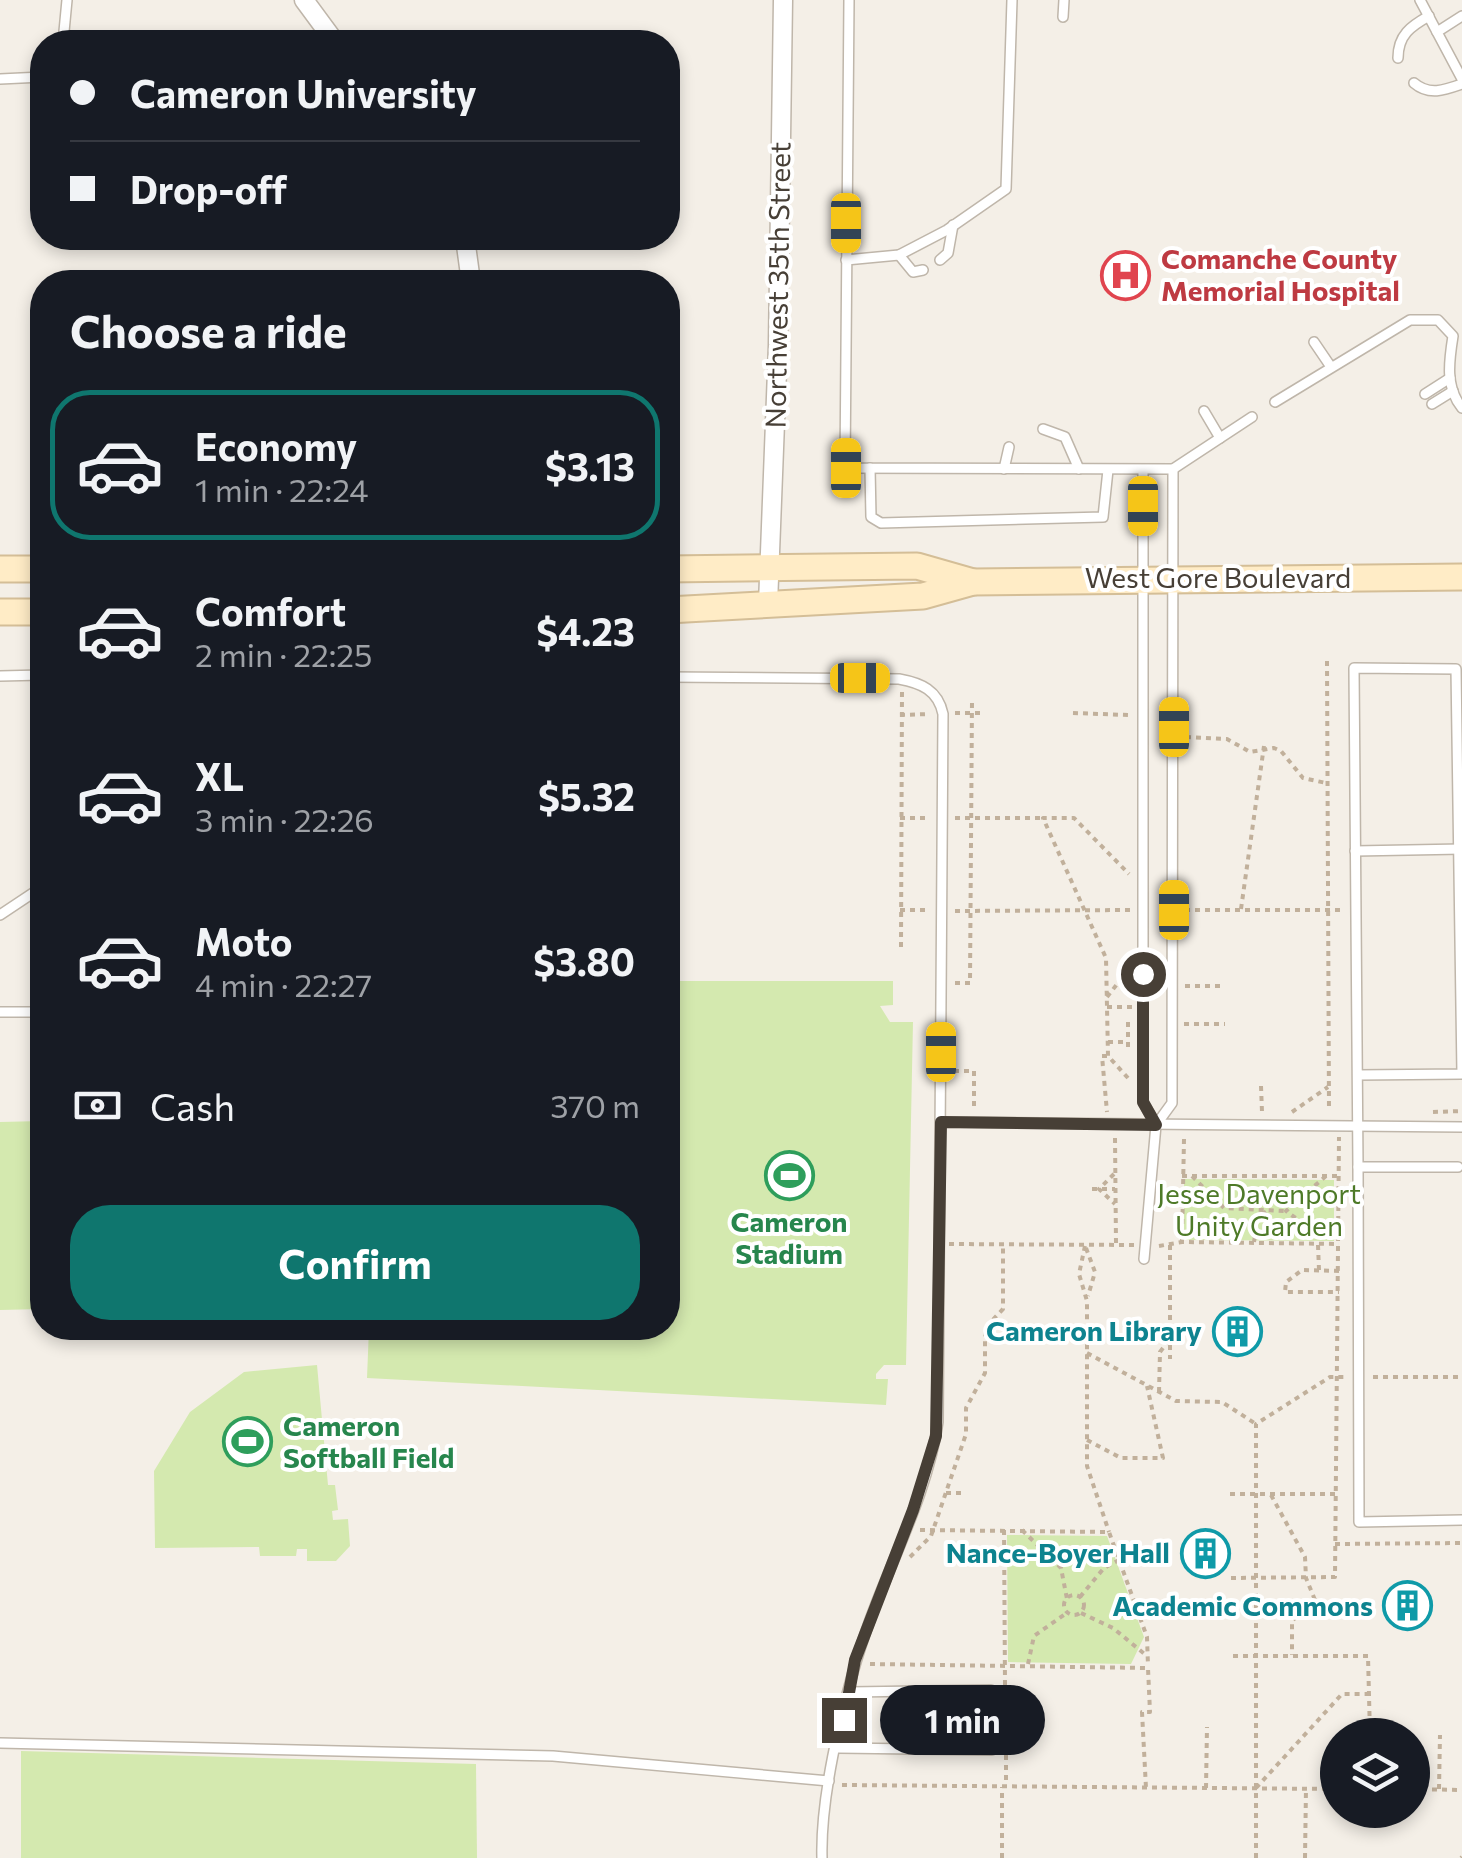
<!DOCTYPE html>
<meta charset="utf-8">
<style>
:root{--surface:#171b24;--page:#20242c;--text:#f1f3f6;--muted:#9ea1a6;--line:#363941;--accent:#0f766e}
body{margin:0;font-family:Commissioner,sans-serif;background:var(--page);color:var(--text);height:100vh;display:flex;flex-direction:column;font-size:38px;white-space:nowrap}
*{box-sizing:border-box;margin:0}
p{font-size:32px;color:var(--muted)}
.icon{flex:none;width:55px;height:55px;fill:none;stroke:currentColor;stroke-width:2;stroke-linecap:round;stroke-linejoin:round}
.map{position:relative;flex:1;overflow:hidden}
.drawer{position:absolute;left:30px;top:270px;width:650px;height:1070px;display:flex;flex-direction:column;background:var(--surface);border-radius:40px;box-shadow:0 5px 15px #0003}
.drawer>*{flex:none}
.top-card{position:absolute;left:30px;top:30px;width:650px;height:220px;border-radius:40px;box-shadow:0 5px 15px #0003;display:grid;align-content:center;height:220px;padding:0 40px;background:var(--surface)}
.fabs{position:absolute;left:1320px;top:1718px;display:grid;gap:20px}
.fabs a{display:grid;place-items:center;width:110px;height:110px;border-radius:50%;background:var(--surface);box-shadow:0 5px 15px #0003;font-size:50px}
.end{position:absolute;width:45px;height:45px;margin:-22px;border:12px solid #473f36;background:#fff;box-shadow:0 0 0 5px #fff}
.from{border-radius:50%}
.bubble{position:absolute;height:70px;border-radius:35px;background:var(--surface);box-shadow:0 5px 15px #0003;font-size:32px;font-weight:700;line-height:70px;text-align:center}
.car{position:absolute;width:30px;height:60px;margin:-30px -15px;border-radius:12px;box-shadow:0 0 8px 2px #0007;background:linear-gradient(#f5c518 24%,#345 0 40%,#f5c518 0 76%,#345 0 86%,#f5c518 0)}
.top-card b{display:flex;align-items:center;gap:35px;height:95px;font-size:38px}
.top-card b+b{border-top:2px solid var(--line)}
.top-card i{width:25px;height:25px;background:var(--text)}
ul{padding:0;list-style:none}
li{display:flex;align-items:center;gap:30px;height:150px;margin:0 20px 15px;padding:0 20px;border:5px solid transparent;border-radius:40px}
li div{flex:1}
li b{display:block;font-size:38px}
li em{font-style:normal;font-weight:700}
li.on{border-color:var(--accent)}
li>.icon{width:90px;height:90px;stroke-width:1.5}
h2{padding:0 40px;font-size:45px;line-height:120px}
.pay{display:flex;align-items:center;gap:25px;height:110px;padding:0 40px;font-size:38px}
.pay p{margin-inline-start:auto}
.button{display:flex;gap:20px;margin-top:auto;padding:20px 40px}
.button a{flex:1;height:115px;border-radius:40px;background:var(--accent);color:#fff;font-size:40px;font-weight:700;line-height:115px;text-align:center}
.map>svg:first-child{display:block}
.green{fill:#d4e9af}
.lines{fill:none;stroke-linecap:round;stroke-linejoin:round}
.service-casing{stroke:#bfb6aa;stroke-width:12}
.minor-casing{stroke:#bfb6aa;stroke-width:21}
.secondary-casing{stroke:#d4be97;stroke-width:29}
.path{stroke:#c1b09b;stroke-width:4;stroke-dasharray:5 5;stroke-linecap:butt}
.service{stroke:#fff;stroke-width:9}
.minor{stroke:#fff;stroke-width:18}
.secondary{stroke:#ffecc6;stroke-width:25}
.route{stroke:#473f36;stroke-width:12}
.labels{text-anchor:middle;stroke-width:8;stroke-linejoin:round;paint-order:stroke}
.health-label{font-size:28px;font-weight:bold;fill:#be3a42;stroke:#fff;text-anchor:start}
.street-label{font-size:28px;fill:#473f36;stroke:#fff}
.park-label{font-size:28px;fill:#4e7a28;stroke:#fff}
.leisure-label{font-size:28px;font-weight:bold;fill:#27864d;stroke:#fff}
.culture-label{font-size:28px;font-weight:bold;fill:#0d838f;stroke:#fff;text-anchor:end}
</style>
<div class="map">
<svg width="1462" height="1858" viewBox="0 0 1462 1858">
<rect width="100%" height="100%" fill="#f4efe7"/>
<g class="green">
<polygon points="668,981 893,981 893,1005 880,1006 890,1022 913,1022 906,1365 884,1365 876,1374 876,1379 888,1379 886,1405 367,1378 369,1328 668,1328"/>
<polygon points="42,1121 42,1309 0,1310 0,1122"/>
<polygon points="1184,1179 1334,1180 1334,1241 1184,1240"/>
<polygon points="317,1365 328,1485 335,1485 338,1510 332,1511 333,1520 348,1519 350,1546 336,1561 307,1561 307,1549 297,1549 296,1556 260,1556 259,1547 155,1548 154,1471 190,1412 244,1372"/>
<polygon points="1007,1535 1107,1536 1144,1637 1131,1664 1008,1662"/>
<polygon points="21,1751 476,1764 477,1858 21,1858"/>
</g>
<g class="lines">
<defs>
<g id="service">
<polyline points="849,0 845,468 1173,469 1252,417"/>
<polyline points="1420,0 1437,32"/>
<polyline points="1462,16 1437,32 1462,79"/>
<polyline points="1063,17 1064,0"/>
<polyline points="63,42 67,0"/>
<path d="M 1398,58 C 1398,35 1411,26 1429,16"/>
<polyline points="0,79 42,77"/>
<path d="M 1414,83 C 1429,96 1445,90 1462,84"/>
<polyline points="899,255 913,272 923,270"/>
<polyline points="846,260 899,255 947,230 1006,189 1012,0"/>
<polyline points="940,260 948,253 953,225"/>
<polyline points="1314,342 1331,367"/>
<polyline points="1425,394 1450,378"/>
<path d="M 1275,402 L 1410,320 L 1438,320 L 1453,336 C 1449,361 1445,387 1462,408"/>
<polyline points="1432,404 1453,391"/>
<polyline points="1204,411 1220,438"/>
<polyline points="1043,429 1065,437 1079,469"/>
<polyline points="870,468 871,517 881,523 1103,517 1108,470"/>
<polyline points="1004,469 1009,447"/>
<polyline points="1143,470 1143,1102 1156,1125"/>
<polyline points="0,676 42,675"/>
<path d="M 668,677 L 899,679 C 921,683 938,690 943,714 L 938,1422 C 929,1485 899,1545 876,1604 C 850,1670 820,1787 822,1858"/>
<polyline points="1355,851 1462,849"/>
<polyline points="0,915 42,887"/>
<polyline points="0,1012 42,1012"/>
<polyline points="1358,1075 1462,1074 1456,669 1354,668 1358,1167"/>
<polyline points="941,1122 1462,1127"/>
<polyline points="1458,1167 1358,1167 1359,1522 1462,1520"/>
<polyline points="1144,1259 1156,1125 1172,1103 1173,469"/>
<polyline points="0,1743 553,1756 829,1781"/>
<polyline points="838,1748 992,1750 991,1690 850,1692"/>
</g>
<g id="minor">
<polyline points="304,0 335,42"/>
<polyline points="465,238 471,282"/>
<polyline points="768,604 778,345 783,0"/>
</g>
<g id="secondary">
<polyline points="0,569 42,569"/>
<polyline points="668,569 917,566 973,582"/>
<polyline points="668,610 923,596 973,582 1462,577"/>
<polyline points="0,612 42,612"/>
</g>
</defs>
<use href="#service" class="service-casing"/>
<use href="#minor" class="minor-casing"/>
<use href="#secondary" class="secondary-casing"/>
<g class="path">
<polyline points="1327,661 1329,1111"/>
<polyline points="955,713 985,713"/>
<polyline points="1073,713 1128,715"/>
<polyline points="900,715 930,714"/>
<polyline points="1186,737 1227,739 1250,752 1274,748 1281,751 1303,778 1326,783"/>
<polyline points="900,818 930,818"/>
<polyline points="955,818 1043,818"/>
<polyline points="1241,909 1264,746"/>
<polyline points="900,910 930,910"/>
<polyline points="1185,910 1345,910"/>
<polyline points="955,911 1130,910"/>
<polyline points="901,947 902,690"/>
<polyline points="955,983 970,983 972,702"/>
<polyline points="1185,986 1225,986"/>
<polyline points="1107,997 1128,970"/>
<polyline points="1107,1007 1133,1007"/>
<polyline points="1128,1022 1128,1047"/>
<polyline points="1184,1024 1225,1024"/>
<polyline points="1108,1042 1128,1042"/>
<polyline points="1107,1056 1102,1056 1107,1112"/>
<polyline points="954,1071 974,1071 974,1110"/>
<polyline points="1128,1078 1108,1056 1106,958 1043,818 1074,818 1129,874"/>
<polyline points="1261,1086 1262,1112"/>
<polyline points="1292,1112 1328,1087"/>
<polyline points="1433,1112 1462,1111"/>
<polyline points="1115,1138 1116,1244"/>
<polyline points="1184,1139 1182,1242 1339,1244"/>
<polyline points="1114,1174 1099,1189 1115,1204"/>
<polyline points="1182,1176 1338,1176"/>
<polyline points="1192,1176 1224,1208 1286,1211"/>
<polyline points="1326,1176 1286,1211 1308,1227 1337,1234"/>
<polyline points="1092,1189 1115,1189"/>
<polyline points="1254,1242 1258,1217 1270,1209"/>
<polyline points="949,1244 1135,1245"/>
<polyline points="1170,1245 1170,1359"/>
<polyline points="1318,1245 1319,1270"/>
<polyline points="1085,1246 1079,1274 1087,1301 1087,1466 1109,1532"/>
<polyline points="1159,1246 1182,1242"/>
<polyline points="1086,1248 1095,1272 1088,1296"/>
<polyline points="1339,1271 1302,1270 1286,1282 1285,1292 1339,1292"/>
<polyline points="1087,1353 1176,1401 1222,1402 1256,1424"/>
<polyline points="1373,1377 1462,1377"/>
<polyline points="1159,1392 1160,1352 1169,1340"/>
<polyline points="1087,1440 1121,1458 1163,1458 1147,1386"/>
<polyline points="946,1493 961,1493"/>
<polyline points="1230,1494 1335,1494"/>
<polyline points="1271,1495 1305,1557 1306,1578 1315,1600 1292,1621 1292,1655"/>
<polyline points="920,1530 1109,1532 1147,1637 1148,1666"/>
<polyline points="1004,1530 1005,1685"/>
<polyline points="1022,1530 1061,1568 1067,1599"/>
<polyline points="1335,1544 1462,1543"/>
<polyline points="910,1557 931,1536 966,1434 966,1408 985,1373 985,1328 1003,1309 1003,1245"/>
<polyline points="1231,1578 1335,1577 1339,1137"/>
<circle cx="1074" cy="1605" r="10"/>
<polyline points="1080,1597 1104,1568 1119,1560"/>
<polyline points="1081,1613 1113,1628 1147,1656"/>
<polyline points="1233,1656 1368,1656 1370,1735"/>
<polyline points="870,1664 1148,1668 1150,1712 1142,1712 1146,1788"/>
<polyline points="1028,1664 1034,1636 1068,1612"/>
<polyline points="1005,1710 1043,1710"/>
<polyline points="1006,1755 1006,1785"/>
<polyline points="842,1785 1338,1789"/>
<polyline points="1206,1788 1207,1727"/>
<polyline points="1256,1788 1342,1694 1369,1694"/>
<polyline points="1412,1789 1462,1790"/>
<polyline points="1439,1789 1440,1735"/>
<polyline points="1002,1858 1002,1787"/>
<polyline points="1256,1858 1256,1424 1330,1377 1344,1377"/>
<polyline points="1305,1858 1306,1788"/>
<polyline points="1461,1858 1462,1857"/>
</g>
<use href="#service" class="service"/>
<use href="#minor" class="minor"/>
<use href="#secondary" class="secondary"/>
</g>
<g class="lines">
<polyline class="route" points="844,1720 855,1660 913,1510 936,1436 941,1122 1156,1125 1143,1102 1143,974"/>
</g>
<defs>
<symbol id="hospital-ring" viewBox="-11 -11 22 22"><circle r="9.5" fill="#fff" stroke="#e0444e" stroke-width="1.5"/><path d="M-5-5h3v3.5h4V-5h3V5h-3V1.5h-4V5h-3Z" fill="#e0444e"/></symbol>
<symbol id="stadium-ring" viewBox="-11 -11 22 22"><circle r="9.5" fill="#fff" stroke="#2e9e5b" stroke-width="1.5"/><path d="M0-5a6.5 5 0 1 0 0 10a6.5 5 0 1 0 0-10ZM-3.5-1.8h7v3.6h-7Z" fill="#2e9e5b"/></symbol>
<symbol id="building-ring" viewBox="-11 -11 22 22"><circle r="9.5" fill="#fff" stroke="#0f9aa8" stroke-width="1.5"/><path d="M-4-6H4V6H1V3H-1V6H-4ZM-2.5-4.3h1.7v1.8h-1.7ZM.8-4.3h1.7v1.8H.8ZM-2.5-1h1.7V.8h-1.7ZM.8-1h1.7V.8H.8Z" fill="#0f9aa8"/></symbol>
</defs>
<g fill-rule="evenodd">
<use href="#hospital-ring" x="1098" y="248" width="55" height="55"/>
<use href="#stadium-ring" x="762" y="1148" width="55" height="55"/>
<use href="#building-ring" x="1210" y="1304" width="55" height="55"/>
<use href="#stadium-ring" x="220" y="1414" width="55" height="55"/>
<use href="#building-ring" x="1178" y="1526" width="55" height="55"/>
<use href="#building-ring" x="1380" y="1578" width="55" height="55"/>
</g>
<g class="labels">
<g class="health-label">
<text x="1161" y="269">Comanche County<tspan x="1161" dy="32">Memorial Hospital</tspan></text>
</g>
<g class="street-label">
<text transform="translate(778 285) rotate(-89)" y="10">Northwest 35th Street</text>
<text x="1218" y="588">West Gore Boulevard</text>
</g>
<g class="park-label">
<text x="1259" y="1204">Jesse Davenport<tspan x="1259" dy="32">Unity Garden</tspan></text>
</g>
<g class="leisure-label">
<text x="789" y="1232">Cameron<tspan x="789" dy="32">Stadium</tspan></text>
<text x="283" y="1436" text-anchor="start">Cameron<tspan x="283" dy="32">Softball Field</tspan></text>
</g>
<g class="culture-label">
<text x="1202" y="1341">Cameron Library</text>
<text x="1170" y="1563">Nance-Boyer Hall</text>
<text x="1373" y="1616">Academic Commons</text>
</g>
</g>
</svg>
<div class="fabs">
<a><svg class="icon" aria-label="layers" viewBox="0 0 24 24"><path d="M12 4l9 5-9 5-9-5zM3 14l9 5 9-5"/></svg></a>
</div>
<i class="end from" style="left:1143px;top:974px"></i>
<i class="end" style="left:844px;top:1720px"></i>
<div class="bubble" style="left:880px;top:1685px;width:165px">1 min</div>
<i class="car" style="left:846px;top:223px;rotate:180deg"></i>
<i class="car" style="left:846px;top:468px;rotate:0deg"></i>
<i class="car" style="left:1143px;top:506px;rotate:180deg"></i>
<i class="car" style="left:860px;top:678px;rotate:90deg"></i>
<i class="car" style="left:1174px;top:727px;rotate:0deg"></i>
<i class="car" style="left:1174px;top:910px;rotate:0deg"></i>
<i class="car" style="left:941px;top:1052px;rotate:0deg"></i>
<div class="top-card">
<b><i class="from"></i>Cameron University</b>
<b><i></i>Drop-off</b>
</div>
<section class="drawer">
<h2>Choose a ride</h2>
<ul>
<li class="on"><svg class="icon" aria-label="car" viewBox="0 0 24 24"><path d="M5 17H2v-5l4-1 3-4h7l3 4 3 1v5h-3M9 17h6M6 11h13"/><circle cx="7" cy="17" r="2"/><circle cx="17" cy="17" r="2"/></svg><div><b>Economy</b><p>1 min · 22:24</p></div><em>$3.13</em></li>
<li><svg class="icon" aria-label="car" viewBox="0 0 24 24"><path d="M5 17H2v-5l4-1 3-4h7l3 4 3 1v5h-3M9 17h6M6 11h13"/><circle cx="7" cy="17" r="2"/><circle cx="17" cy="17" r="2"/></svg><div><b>Comfort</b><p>2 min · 22:25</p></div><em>$4.23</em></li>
<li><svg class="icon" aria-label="car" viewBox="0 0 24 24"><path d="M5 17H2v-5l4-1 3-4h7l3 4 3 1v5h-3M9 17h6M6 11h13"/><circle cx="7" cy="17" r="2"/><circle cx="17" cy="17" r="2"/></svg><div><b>XL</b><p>3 min · 22:26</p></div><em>$5.32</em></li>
<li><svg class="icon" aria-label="car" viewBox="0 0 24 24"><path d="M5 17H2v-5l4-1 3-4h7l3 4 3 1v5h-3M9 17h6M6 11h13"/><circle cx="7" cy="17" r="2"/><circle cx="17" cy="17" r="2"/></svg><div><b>Moto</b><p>4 min · 22:27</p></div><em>$3.80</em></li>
</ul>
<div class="pay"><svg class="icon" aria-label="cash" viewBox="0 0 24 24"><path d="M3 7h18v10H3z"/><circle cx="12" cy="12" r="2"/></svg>Cash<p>370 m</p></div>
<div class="button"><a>Confirm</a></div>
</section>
</div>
